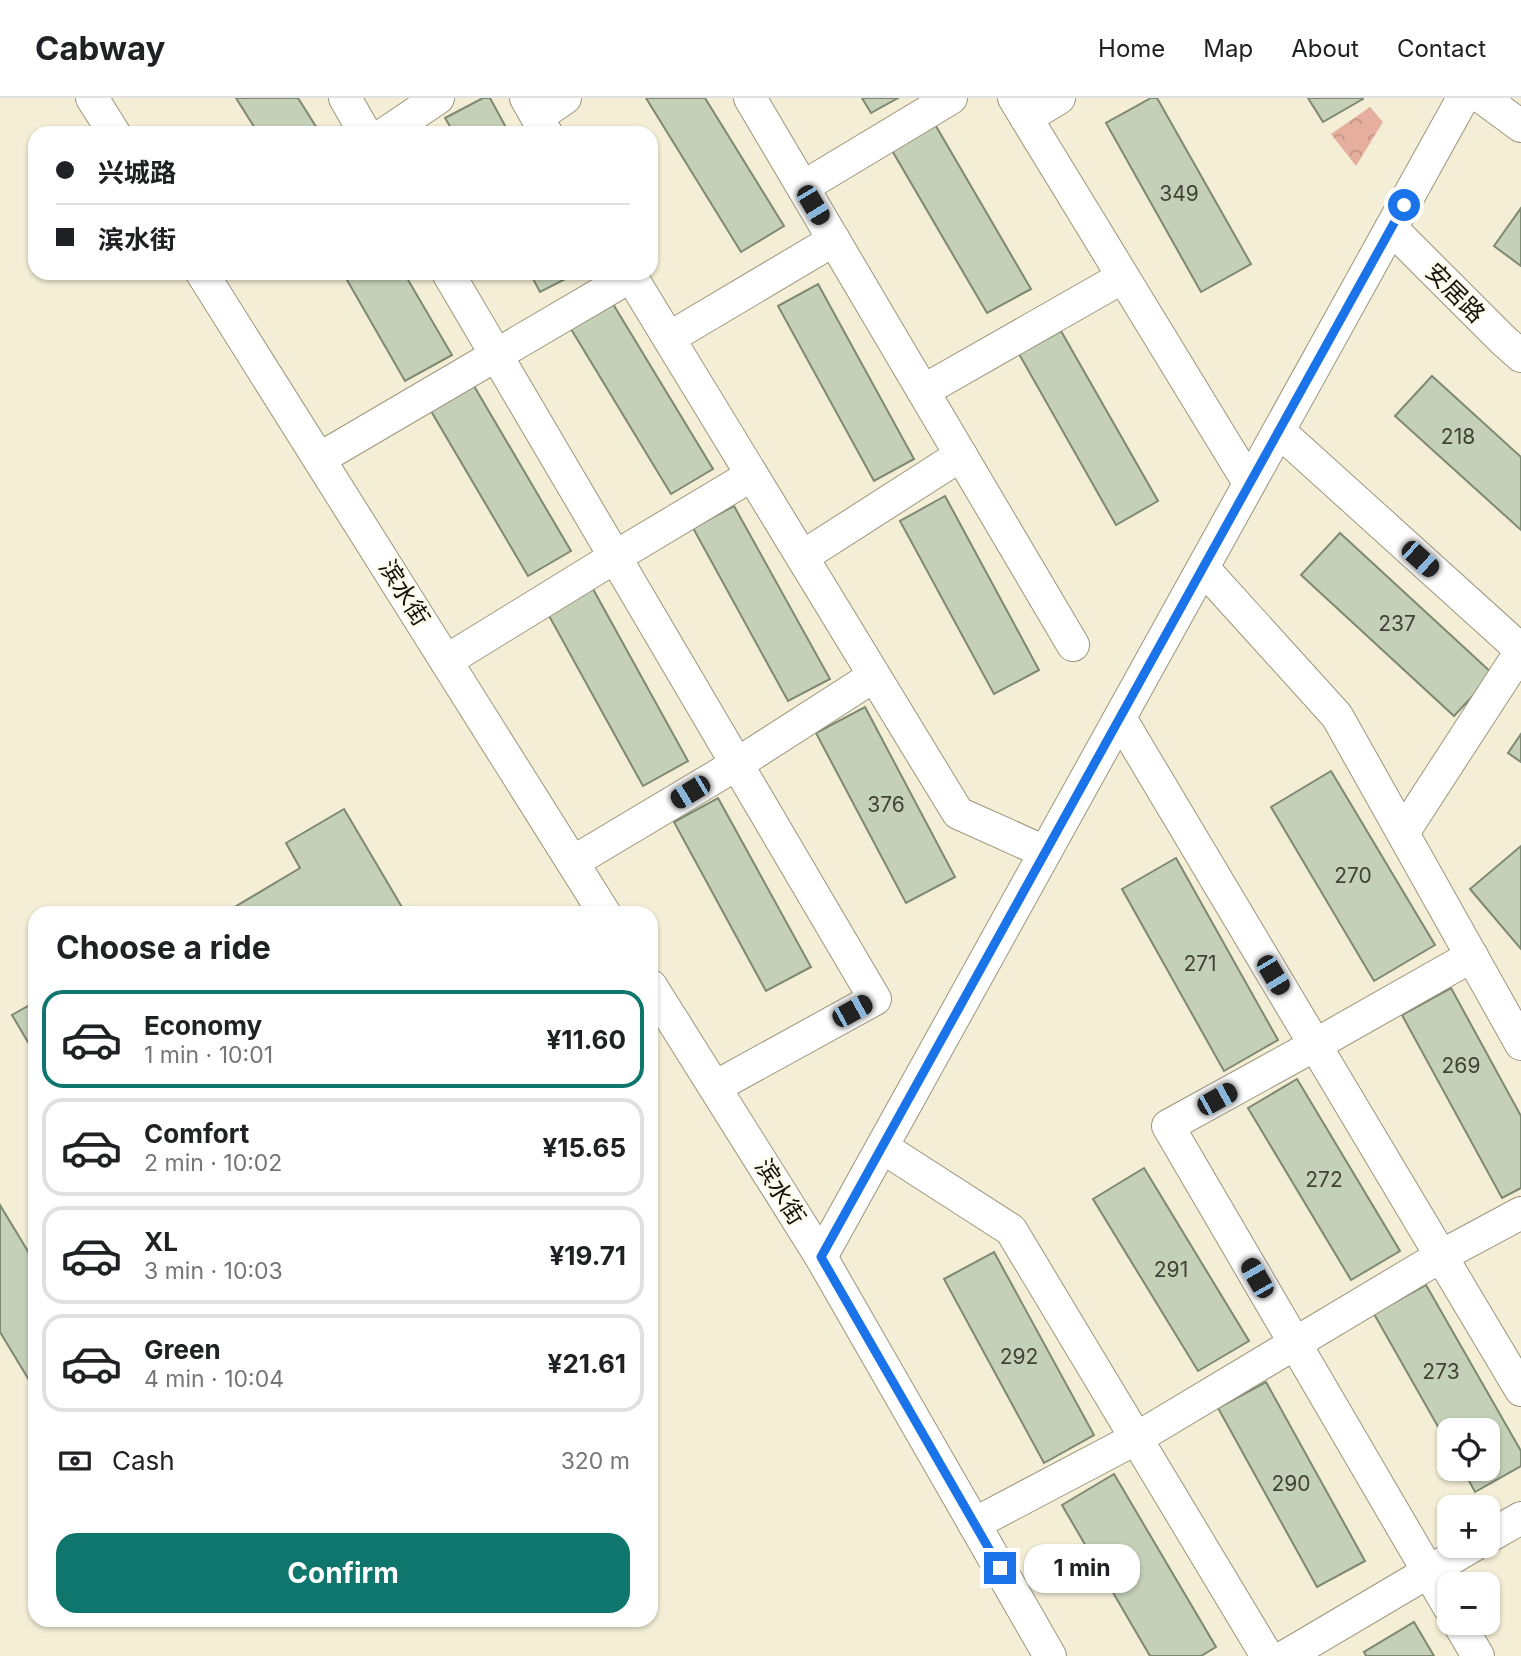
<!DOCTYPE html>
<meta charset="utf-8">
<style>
:root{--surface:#fff;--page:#f2f2f2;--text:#202124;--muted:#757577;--line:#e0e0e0;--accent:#0f766e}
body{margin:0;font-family:Inter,"Noto Sans SC",sans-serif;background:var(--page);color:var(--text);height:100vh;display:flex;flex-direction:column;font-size:26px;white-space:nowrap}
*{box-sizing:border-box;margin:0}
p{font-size:23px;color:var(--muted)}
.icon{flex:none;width:38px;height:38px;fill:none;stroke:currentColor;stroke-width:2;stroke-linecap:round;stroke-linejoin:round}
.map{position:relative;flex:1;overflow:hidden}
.sheet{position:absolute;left:28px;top:808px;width:630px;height:721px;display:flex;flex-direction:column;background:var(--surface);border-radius:21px;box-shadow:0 2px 5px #0004}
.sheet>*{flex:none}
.top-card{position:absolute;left:28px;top:28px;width:630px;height:154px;border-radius:21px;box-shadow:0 2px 5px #0004;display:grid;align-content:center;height:154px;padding:0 28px;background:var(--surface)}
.tools{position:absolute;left:1437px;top:1320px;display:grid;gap:14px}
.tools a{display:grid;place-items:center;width:63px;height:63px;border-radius:14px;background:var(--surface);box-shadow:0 2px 5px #0004;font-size:35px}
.end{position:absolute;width:32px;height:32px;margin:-16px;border:9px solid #1a73e8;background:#fff;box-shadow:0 0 0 4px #fff}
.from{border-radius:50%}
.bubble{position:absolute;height:49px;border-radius:21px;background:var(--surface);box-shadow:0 2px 5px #0004;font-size:23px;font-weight:700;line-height:49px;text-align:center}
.car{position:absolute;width:21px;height:42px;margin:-21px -10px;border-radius:9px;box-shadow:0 0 5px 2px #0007;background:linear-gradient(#222 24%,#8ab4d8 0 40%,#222 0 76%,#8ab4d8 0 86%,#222 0)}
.top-card b{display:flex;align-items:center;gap:24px;height:66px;font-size:26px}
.top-card b+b{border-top:2px solid var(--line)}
.top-card i{width:18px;height:18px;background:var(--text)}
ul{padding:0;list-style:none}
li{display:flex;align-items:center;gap:21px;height:98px;margin:0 14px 10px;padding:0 14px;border:4px solid var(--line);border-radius:21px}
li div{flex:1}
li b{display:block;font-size:26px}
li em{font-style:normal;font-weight:700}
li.current{border-color:var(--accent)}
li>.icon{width:63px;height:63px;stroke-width:1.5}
h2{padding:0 28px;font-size:32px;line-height:84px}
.pay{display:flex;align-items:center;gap:18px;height:77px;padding:0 28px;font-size:26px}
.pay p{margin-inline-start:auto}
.button{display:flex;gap:14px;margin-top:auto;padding:14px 28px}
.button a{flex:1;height:80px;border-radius:21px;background:var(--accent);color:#fff;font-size:28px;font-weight:700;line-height:80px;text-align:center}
header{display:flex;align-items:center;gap:42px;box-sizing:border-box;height:98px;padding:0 35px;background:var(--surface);border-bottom:2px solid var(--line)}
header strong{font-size:33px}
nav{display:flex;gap:38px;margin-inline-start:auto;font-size:24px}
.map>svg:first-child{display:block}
.park{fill:url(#park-crowns)}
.building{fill:#c5d0b8;stroke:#7e8872;stroke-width:2}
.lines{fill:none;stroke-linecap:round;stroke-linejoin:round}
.minor-casing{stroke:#9b967e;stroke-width:34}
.minor{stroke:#fff;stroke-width:32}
.route{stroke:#1a73e8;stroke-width:9}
.labels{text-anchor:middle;stroke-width:5;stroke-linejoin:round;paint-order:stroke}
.number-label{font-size:21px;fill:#404235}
.street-label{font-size:24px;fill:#131209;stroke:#fefbec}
</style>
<header>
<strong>Cabway</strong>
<nav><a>Home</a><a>Map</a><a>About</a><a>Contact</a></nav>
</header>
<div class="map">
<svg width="1521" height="1558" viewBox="0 0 1521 1558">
<defs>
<pattern id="park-crowns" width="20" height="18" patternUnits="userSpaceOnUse" patternTransform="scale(1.75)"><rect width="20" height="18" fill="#e6ae9d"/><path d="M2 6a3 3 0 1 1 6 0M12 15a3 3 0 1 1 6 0" fill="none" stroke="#c49586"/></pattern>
</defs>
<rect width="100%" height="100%" fill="#f3eed5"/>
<polygon class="park" points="1370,9 1383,24 1356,68 1331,36"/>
<g class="building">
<polygon points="236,0 298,0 320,35 258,35"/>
<polygon points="483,0 490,0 509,35 454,35 445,20"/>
<polygon points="646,0 705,0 784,128 741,154"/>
<polygon points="862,0 898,0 871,15"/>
<polygon points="1151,0 1157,0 1251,166 1201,194 1106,25"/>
<polygon points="1308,0 1363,0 1363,1 1323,24"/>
<polygon points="933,23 1031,191 987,215 890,49"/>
<polygon points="1521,110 1521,168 1494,148"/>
<polygon points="343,175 404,175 452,257 405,283"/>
<polygon points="530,175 577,175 540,194"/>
<polygon points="818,186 914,361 874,383 778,208"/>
<polygon points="610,201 713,371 671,396 568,226"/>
<polygon points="1061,233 1158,403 1116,427 1019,256"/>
<polygon points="1432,278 1521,359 1521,432 1395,318"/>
<polygon points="474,288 571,453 528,478 431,313"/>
<polygon points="945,398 1039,572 994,596 900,423"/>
<polygon points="734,408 830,581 788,603 693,430"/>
<polygon points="1340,435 1493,576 1454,618 1301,477"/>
<polygon points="593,491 688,663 643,688 548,516"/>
<polygon points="865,609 955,779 906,805 816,635"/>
<polygon points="1521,636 1521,664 1508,655"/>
<polygon points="1331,673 1435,847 1374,883 1271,709"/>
<polygon points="718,700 811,869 766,893 674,724"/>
<polygon points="344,711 406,816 223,816 300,770 286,745"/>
<polygon points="1521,748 1521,851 1470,791"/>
<polygon points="1176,760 1278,942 1224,973 1122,791"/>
<polygon points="1451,890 1521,1018 1521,1090 1502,1100 1402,917"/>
<polygon points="35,904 35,956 12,917"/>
<polygon points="1297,981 1400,1153 1351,1182 1248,1010"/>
<polygon points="1144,1070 1249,1243 1198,1273 1093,1101"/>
<polygon points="0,1107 35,1165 35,1292 0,1234"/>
<polygon points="994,1154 1094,1337 1044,1365 944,1181"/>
<polygon points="1426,1187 1521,1353 1521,1368 1475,1394 1462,1370 1488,1370 1488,1332 1449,1332 1449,1348 1374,1216"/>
<polygon points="1266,1284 1365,1463 1317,1489 1218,1310"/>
<polygon points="1114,1376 1216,1549 1201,1558 1150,1558 1062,1407"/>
<polygon points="1414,1524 1434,1558 1366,1558 1364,1554"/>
</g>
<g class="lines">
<defs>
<g id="minor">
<polyline points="92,0 114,35"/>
<polyline points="345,0 365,35"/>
<polyline points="526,0 546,35"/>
<polyline points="750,0 1073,547"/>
<polyline points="1014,0 1249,385"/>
<polyline points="1483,0 1521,28"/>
<polyline points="537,19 565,0"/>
<polyline points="1026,20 1059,0"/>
<polyline points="386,35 438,0"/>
<polyline points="803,89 951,0"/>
<polyline points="1391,130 1502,241 1521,258"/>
<polyline points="202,175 605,816"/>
<polyline points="448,175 875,901 715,989"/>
<polyline points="629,175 958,715 1045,754"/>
<polyline points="669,240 834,142"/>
<polyline points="923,293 1123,179"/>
<polyline points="1279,333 1521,552"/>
<polyline points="319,361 631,178"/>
<polyline points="802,459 961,357"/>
<polyline points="1203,470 1337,618 1521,946"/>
<polyline points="446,563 615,459 752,377"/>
<polyline points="1120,620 1521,1292"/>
<polyline points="1403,735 1521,553"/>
<polyline points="573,764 737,666 874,578"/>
<polyline points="651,888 821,1159 1050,1558"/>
<polyline points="882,1049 1011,1132 1267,1558"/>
<polyline points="821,1159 1463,0"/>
<polyline points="974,1426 1137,1340 1441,1158 1521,1115"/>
<polyline points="1488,1439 1521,1420"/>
<polyline points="1449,1509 1168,1028 1315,947 1472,858"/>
<polyline points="1458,1524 1478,1558"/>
<polyline points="1286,1558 1474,1447"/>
</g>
</defs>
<use href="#minor" class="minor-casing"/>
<use href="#minor" class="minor"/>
</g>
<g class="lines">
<polyline class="route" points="1000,1470 821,1159 1404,107"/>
</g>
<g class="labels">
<g class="number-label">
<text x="1179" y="103">349</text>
<text x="1458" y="346">218</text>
<text x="1397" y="533">237</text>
<text x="886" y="714">376</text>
<text x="1353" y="785">270</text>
<text x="1200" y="873">271</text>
<text x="1461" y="975">269</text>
<text x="1324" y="1089">272</text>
<text x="1171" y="1179">291</text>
<text x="1019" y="1266">292</text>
<text x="1441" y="1281">273</text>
<text x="1291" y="1393">290</text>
</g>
<g class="street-label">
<text transform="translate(1455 195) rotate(45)" y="8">安居路</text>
<text transform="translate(404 495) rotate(58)" y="8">滨水街</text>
<text transform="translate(780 1094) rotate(58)" y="8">滨水街</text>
</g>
</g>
</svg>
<div class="tools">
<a><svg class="icon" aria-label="locate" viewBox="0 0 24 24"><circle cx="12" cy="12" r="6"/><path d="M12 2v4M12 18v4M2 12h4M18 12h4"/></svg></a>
<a>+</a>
<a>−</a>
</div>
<i class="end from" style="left:1404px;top:107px"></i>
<i class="end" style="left:1000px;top:1470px"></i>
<div class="bubble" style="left:1024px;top:1446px;width:116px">1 min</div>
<i class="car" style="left:813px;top:107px;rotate:149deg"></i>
<i class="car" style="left:1420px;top:461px;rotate:132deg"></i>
<i class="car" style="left:690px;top:694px;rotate:239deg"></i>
<i class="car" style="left:1273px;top:877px;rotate:149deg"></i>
<i class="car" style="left:852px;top:913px;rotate:61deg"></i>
<i class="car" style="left:1217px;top:1001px;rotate:61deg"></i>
<i class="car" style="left:1257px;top:1180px;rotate:330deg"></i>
<div class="top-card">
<b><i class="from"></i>兴城路</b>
<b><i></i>滨水街</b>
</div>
<section class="sheet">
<h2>Choose a ride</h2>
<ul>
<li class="current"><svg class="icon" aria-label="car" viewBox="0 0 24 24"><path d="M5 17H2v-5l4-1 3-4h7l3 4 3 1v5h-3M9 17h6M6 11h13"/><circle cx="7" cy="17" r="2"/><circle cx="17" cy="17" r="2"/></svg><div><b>Economy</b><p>1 min · 10:01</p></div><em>¥11.60</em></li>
<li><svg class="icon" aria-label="car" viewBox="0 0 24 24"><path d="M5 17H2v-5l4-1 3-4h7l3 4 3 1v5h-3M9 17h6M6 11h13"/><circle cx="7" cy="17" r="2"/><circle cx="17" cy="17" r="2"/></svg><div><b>Comfort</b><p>2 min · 10:02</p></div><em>¥15.65</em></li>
<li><svg class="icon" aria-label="car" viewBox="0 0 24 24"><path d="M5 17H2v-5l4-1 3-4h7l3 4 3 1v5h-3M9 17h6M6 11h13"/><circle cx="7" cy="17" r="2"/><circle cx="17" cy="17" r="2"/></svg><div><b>XL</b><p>3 min · 10:03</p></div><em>¥19.71</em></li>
<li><svg class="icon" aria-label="car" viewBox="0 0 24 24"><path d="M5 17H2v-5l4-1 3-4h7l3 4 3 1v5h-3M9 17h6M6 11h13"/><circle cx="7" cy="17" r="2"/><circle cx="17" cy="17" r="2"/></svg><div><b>Green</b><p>4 min · 10:04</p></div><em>¥21.61</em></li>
</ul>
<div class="pay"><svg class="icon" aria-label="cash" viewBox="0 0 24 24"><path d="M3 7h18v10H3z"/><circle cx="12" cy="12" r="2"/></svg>Cash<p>320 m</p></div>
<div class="button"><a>Confirm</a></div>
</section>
</div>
